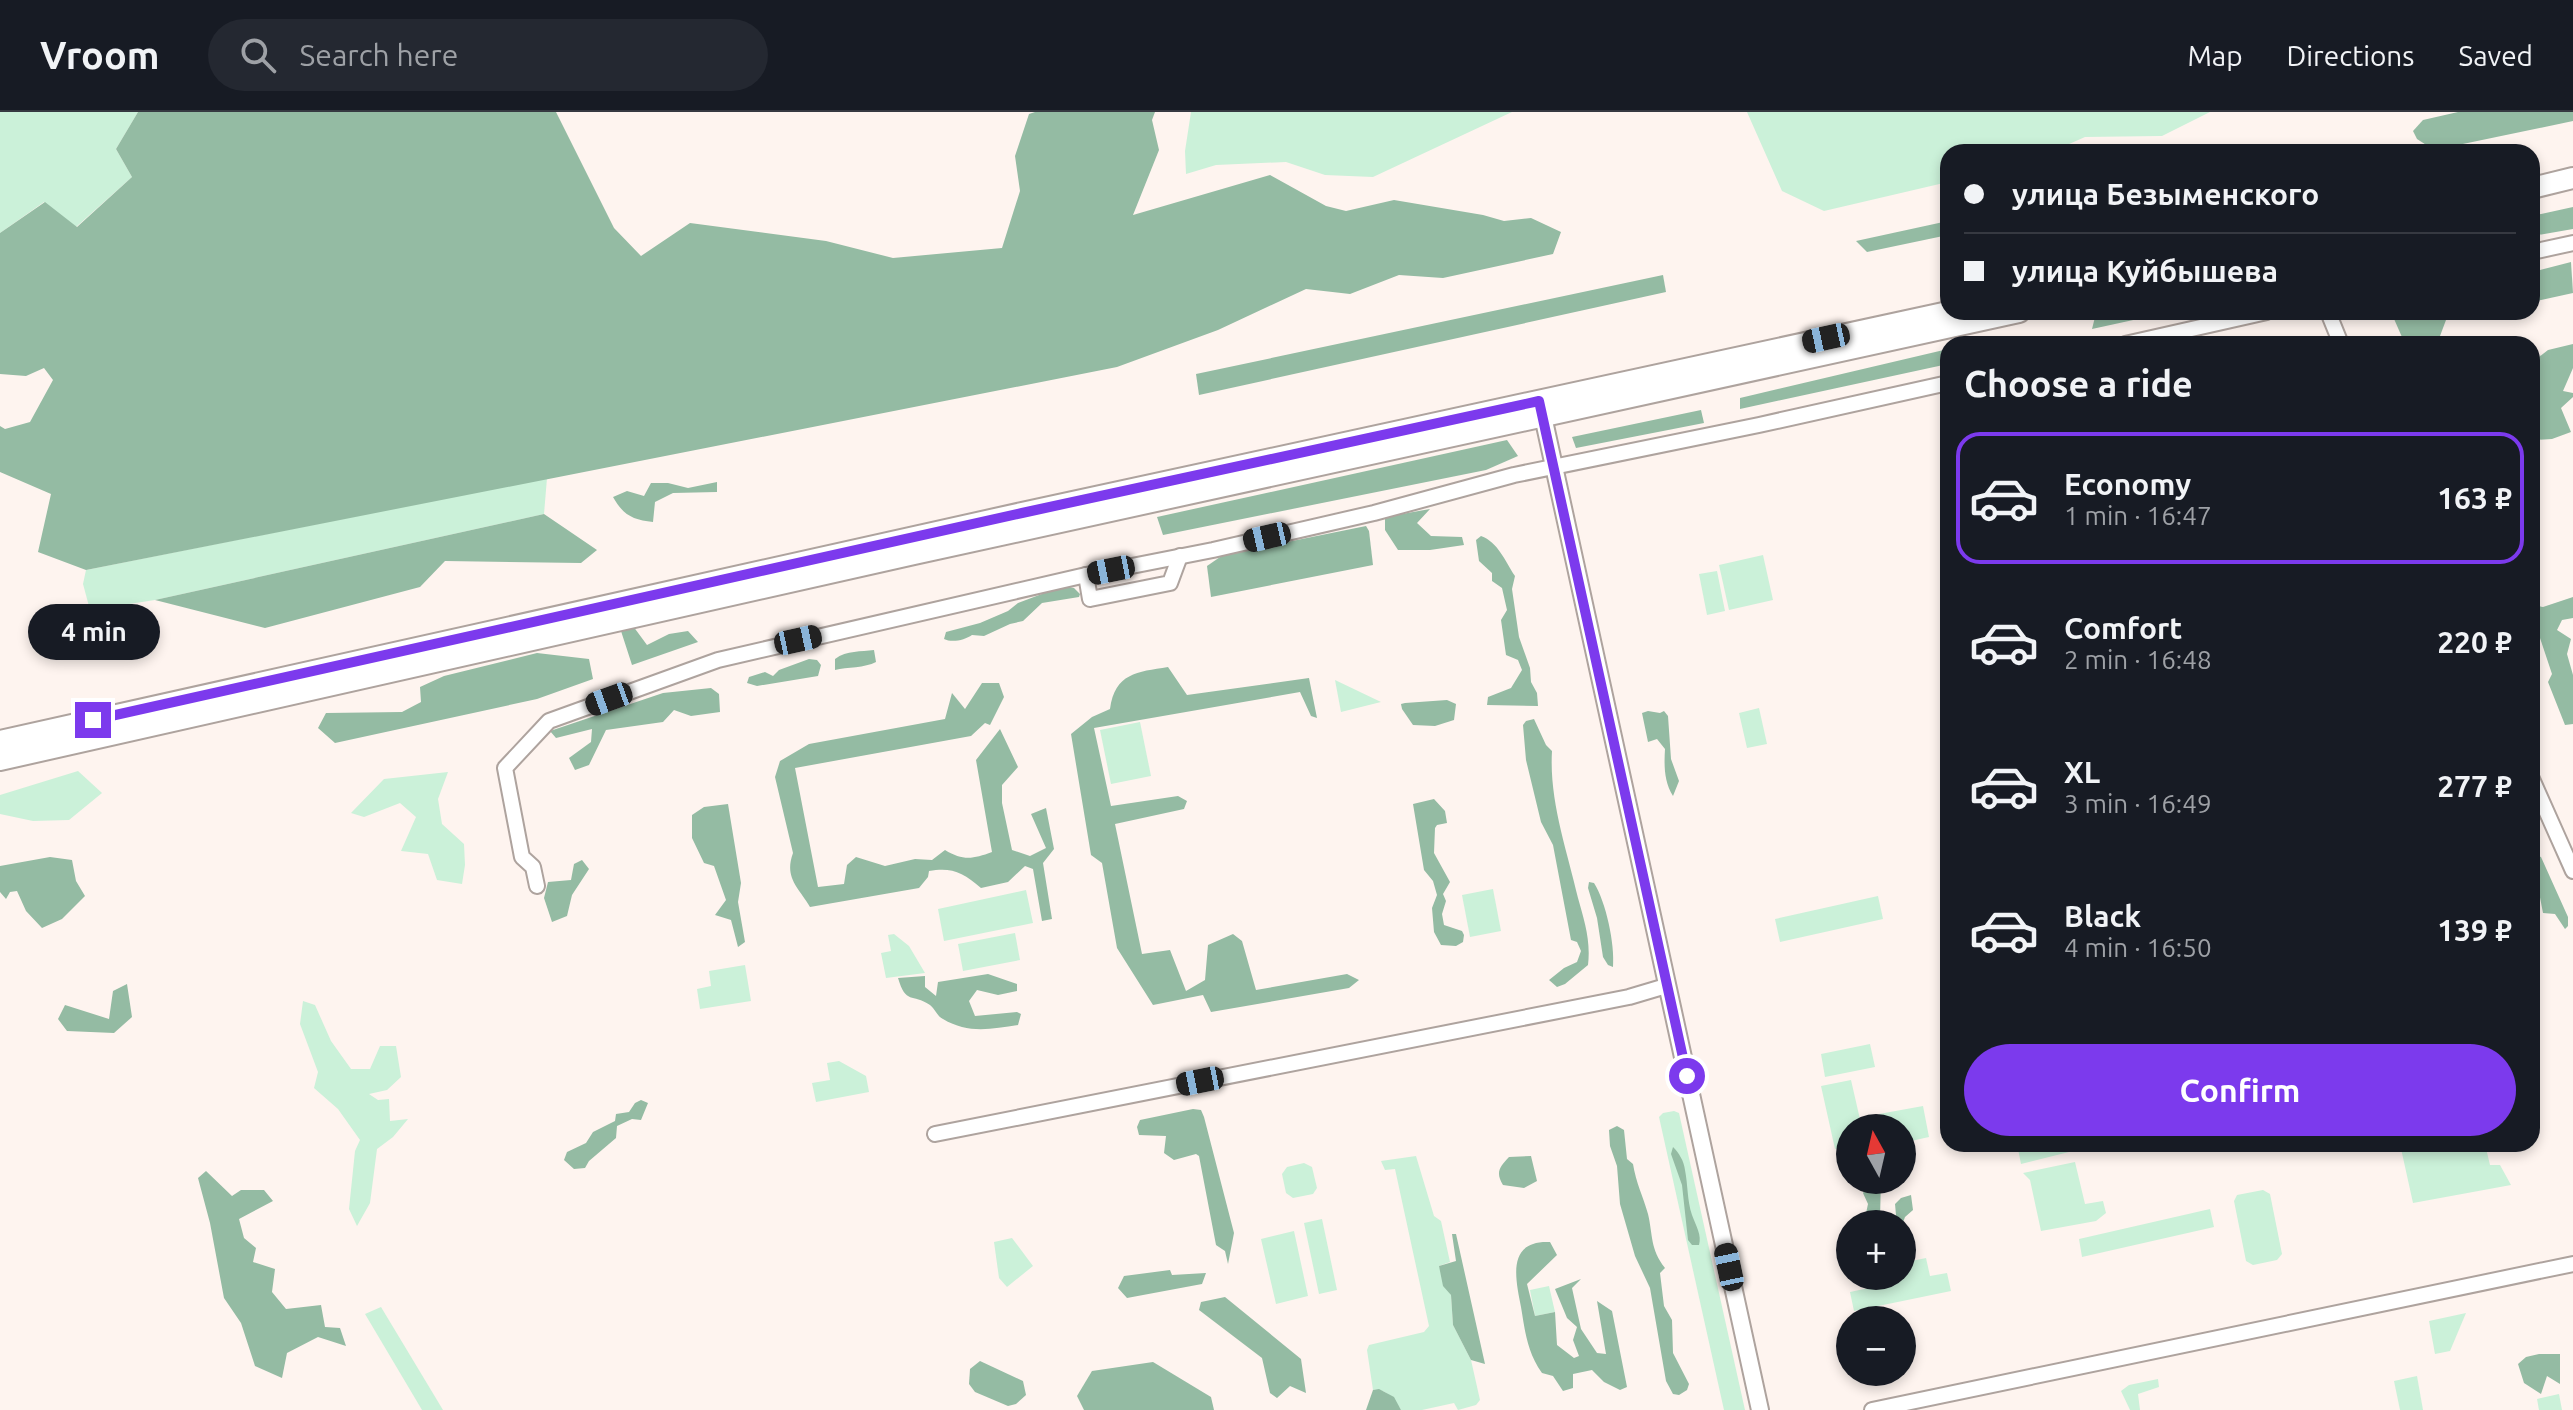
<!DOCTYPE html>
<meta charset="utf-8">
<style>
:root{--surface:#171b24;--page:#242831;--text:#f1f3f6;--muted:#9ea1a6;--line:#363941;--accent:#7c3aed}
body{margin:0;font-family:Ubuntu,sans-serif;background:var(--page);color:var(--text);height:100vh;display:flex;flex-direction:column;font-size:30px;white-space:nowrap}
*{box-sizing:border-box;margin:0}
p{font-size:26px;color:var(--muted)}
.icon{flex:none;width:44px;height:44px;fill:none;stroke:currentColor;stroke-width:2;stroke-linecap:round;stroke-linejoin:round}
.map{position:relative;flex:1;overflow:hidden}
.panel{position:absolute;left:1940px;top:224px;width:600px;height:816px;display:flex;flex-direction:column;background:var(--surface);border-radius:24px;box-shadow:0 4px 12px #0003}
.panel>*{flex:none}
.guide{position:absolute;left:1940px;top:32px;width:600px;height:176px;border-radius:24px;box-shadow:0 4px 12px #0003;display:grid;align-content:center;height:176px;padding:0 24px;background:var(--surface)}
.needle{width:52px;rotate:352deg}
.fabs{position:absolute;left:1836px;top:1002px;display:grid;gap:16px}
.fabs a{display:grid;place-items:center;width:80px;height:80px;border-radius:50%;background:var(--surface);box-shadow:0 4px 12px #0003;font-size:40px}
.end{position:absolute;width:36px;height:36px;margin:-18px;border:10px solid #7c3aed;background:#fff;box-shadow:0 0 0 4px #fff}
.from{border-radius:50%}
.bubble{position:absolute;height:56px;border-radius:28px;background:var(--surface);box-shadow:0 4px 12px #0003;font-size:26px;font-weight:700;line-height:56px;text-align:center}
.car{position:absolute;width:24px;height:48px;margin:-24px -12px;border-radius:10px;box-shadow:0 0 6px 2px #0007;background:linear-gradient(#222 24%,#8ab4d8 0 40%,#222 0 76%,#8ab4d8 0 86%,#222 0)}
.guide b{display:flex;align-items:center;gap:28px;height:76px;font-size:30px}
.guide b+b{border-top:2px solid var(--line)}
.guide i{width:20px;height:20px;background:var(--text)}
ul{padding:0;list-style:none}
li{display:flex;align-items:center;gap:24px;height:132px;margin:0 16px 12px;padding:0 8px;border:4px solid transparent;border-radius:24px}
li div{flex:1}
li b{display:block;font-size:30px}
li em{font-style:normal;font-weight:700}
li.selected{border-color:var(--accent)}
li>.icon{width:72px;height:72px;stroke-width:1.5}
h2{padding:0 24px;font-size:36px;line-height:96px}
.primary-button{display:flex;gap:16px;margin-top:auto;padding:16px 24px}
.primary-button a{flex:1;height:92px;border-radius:48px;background:var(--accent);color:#fff;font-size:32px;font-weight:700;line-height:92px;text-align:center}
header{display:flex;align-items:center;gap:48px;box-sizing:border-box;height:112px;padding:0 40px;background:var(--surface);border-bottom:2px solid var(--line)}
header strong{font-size:38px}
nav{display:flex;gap:44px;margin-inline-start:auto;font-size:28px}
.search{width:560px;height:72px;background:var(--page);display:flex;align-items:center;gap:20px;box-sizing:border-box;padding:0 28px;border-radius:44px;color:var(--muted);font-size:30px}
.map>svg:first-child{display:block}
.green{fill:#cbf1d9}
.forest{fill:#94bba3}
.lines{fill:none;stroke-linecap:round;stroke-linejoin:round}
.minor-casing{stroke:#aea39e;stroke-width:18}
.major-casing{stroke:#aea39e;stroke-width:20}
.highway-casing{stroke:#aea39e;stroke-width:24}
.minor{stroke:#fff;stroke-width:14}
.major{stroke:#fff;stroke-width:16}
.highway{stroke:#fff;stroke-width:20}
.route{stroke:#7c3aed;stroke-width:10}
</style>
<header>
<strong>Vroom</strong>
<div class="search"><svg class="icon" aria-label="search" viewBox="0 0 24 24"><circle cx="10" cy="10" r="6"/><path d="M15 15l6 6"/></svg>Search here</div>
<nav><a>Map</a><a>Directions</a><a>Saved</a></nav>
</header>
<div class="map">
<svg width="2573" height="1298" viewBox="0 0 2573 1298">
<rect width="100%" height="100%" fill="#fef4ef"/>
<g class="green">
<polygon points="0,0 138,0 116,37 132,65 76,115 44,90 0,121"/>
<polygon points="1191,0 1512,0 1373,65 1325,63 1286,50 1216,53 1186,62 1185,39"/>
<polygon points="1747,0 2210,0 2162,24 2085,25 2051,40 1948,40 1948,70 1824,99 1782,79"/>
<polygon points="547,366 544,402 155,488 90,498 83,472 86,458"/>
<polygon points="1763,443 1773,488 1729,498 1719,453"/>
<polygon points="1717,459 1725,499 1707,503 1699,462"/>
<polygon points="1335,568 1381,590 1341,600"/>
<polygon points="1759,596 1767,632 1747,636 1739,601"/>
<polygon points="1140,610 1151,664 1111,672 1100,618"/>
<polygon points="78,659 102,681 69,708 33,709 0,702 0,683"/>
<polygon points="448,660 438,687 442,712 464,732 465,753 462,772 437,768 428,742 401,739 416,705 400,691 364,705 351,701 384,667"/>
<polygon points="1493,777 1501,819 1470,825 1462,783"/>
<polygon points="1026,778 1033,811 944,829 938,797"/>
<polygon points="1878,784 1883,807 1780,830 1775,807"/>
<polygon points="1015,821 1020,848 963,859 958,832"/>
<polygon points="894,822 909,834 925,861 886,866 881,841 891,839 888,823"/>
<polygon points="745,853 751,889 700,897 697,877 711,874 709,859"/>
<polygon points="303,889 315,893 331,929 351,957 370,957 380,934 396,934 401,965 387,978 369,982 378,988 389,987 390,1009 408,1007 393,1025 377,1037 370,1091 357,1114 349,1097 355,1039 360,1028 338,997 314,976 318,960 300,912"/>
<polygon points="1870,932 1875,955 1825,965 1821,942"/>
<polygon points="839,949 866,964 869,980 816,990 812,971 830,968 827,951"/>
<polygon points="1851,968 1862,1016 1850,1016 1850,1033 1835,1037 1821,974"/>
<polygon points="1923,994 1929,1025 1902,1031 1902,1016 1881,1016 1879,1002"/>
<polygon points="1674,999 1679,1001 1745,1298 1724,1298 1659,1005 1663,1001"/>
<polygon points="2017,1032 2071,1032 2073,1039 2021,1052"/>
<polygon points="2400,1032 2485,1032 2490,1053 2500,1053 2511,1073 2413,1091"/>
<path d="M 1416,1044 L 1434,1104 L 1441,1109 L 1450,1150 L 1439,1154 L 1451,1183 L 1453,1213 L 1471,1248 L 1480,1288 L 1476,1293 L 1458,1298 L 1454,1291 L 1422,1298 L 1401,1298 C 1395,1288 1386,1276 1373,1278 L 1367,1238 L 1369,1233 L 1424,1220 L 1429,1214 L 1395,1057 L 1385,1058 L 1381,1049 Z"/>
<polygon points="2075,1050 2085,1092 2103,1089 2106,1101 2096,1109 2041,1119 2030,1068 2023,1061"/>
<polygon points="1304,1051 1312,1055 1317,1076 1313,1082 1293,1086 1286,1081 1282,1062 1287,1055"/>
<polygon points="2263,1078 2270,1082 2282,1142 2277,1148 2253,1153 2246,1149 2234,1089 2237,1083"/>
<polygon points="2210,1097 2214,1115 2082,1145 2079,1127"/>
<polygon points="1322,1107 1337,1178 1319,1182 1304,1111"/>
<polygon points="1294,1119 1308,1184 1276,1192 1261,1127"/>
<polygon points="1012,1126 1033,1154 1007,1175 999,1166 994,1130"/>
<polygon points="1926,1146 1930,1164 1947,1161 1951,1179 1854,1199 1850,1180 1888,1172 1887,1164 1902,1164 1902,1151"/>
<polygon points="1549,1174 1555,1200 1535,1204 1530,1178"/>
<polygon points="381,1195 443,1298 422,1298 365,1202"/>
<polygon points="2466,1201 2450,1239 2435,1242 2429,1209"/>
<polygon points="2417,1264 2423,1298 2400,1298 2394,1269"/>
<polygon points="2158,1267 2159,1275 2138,1282 2140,1298 2130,1298 2121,1279 2129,1273"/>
<polygon points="2559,1282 2562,1298 2539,1298 2537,1287"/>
</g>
<g class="forest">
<polygon points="138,0 556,0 614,116 641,144 690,111 826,129 893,146 1002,136 1020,79 1015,44 1029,2 1035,0 1155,0 1152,8 1159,38 1133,103 1270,63 1326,94 1346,99 1394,88 1483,103 1504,109 1531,106 1561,120 1553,142 1443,166 1399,163 1350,182 1306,177 1218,218 1117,255 86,458 38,440 51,382 0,360 0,314 5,317 30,310 53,268 44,256 26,264 0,262 0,121 45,90 77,115 132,65 116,37"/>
<polygon points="2458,0 2573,0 2573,9 2434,38 2417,27 2413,19 2423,8"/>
<polygon points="2573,95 2573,117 2532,124 2532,104"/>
<polygon points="1948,109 1948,123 1867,140 1856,129"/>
<polygon points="2571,150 2573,181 2532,190 2532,160"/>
<polygon points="1663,163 1666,180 1199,283 1196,262"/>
<polygon points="2118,200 2170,200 2092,217 2095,205"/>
<polygon points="2391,200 2485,200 2446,208 2437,232 2405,232"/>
<polygon points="2573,232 2573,256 2563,279 2573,281 2573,285 2561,296 2571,320 2552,327 2535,328 2532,334 2532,287 2539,266 2535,248 2548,238"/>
<polygon points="1948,237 1948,252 1740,297 1740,286"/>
<polygon points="1701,298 1704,311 1576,336 1572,325"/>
<polygon points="1507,328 1518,344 1486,358 1163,423 1157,405"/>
<path d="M 717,370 L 717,380 L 673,381 L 655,390 L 653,410 C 633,408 623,403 613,385 L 627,379 L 644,384 L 651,371 L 668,371 L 688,376 Z"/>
<polygon points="1430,397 1417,411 1431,424 1462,425 1464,433 1430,438 1398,438 1385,418 1385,405"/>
<polygon points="544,402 597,438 581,451 445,449 420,475 265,516 155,488"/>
<polygon points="1366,414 1369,419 1373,453 1211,485 1207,454 1223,443"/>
<path d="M 1481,424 C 1498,430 1505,449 1515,464 L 1512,477 L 1519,525 L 1530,556 L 1531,570 L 1537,581 L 1538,594 L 1487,593 L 1488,585 L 1511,576 L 1522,558 L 1518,548 L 1506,543 L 1501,508 L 1507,498 L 1502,476 L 1492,469 L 1492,461 L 1479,449 L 1476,428 Z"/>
<path d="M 1063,474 L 1074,476 L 1080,482 L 1079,485 L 1042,491 L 1023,509 L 1010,512 L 984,524 L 972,523 C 965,528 952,531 944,527 L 946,520 L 980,511 L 1008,499 L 1018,491 Z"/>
<polygon points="2573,485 2573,506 2562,508 2557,518 2571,527 2567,542 2573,563 2573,612 2565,613 2548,570 2552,562 2536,514 2532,512 2532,493 2543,495"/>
<polygon points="633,514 647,533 669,522 688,519 698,530 632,553 621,519"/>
<path d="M 874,538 L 876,550 C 865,556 847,555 835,558 L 835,547 C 847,538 861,540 874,538 Z"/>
<polygon points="537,541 589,547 593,567 537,587 335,631 318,616 326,601 402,600 421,590 420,575 444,564"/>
<polygon points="809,547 817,548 821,553 818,564 757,574 747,571 749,565 765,560 773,564 779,558"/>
<path d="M 1168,555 L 1187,583 L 1309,566 L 1317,606 L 1311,604 L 1300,580 L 1094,616 L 1111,694 L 1178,684 L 1187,689 L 1184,697 L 1115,712 L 1142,842 L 1170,838 L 1186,879 L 1205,868 L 1208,833 L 1233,822 L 1242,829 L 1256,878 L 1347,862 L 1359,868 L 1349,876 L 1211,900 L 1203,883 L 1153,893 L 1117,836 L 1102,751 L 1091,743 L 1071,622 L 1092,605 L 1110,597 C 1115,561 1137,560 1168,555 Z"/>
<path d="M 982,571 L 999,571 L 1004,585 L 990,613 L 985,611 L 971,624 L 795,656 L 818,775 L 844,772 L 847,753 L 856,745 L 885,754 L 915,747 L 932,748 L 945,738 C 963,749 973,747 992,740 L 976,648 L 1000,617 L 1018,655 L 1002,673 L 1002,691 L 1012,738 L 1030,744 L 1046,736 L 1031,702 L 1046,696 L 1054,737 L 1043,751 L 1052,807 L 1042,809 L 1033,757 L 1025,754 L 1008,770 L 981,776 C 963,760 951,755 929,759 L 928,765 L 919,776 L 810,795 C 798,775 784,766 793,741 L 775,665 L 780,649 L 809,632 L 945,607 L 952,581 L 965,597 Z"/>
<polygon points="711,576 719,582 720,600 691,604 674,598 663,610 606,618 589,653 575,658 569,646 591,630 592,617 556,626 550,619 663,581"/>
<polygon points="1447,588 1456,592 1454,608 1435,614 1413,613 1402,597 1401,592 1405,591"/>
<path d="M 1648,599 L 1660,601 L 1664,599 L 1668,604 L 1671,647 L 1679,669 L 1673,684 C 1664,670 1664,653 1665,637 L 1657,627 L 1648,630 L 1642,601 Z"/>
<path d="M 1534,607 L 1546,633 L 1552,639 C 1549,689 1567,738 1578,786 C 1584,808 1591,828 1588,853 L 1565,872 L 1557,875 L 1549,868 L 1564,856 L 1577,850 L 1581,839 L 1577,830 L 1571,828 L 1553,733 L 1541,710 L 1526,648 L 1523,613 L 1526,609 Z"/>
<polygon points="1434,687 1445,699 1447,711 1437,713 1435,716 1434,741 1450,770 1443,782 1446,789 1442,802 1444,813 1462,819 1464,823 1463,830 1456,834 1441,833 1434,820 1432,796 1437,783 1433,769 1424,758 1413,692"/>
<polygon points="728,692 741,771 738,790 745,830 738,835 731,808 715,803 726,788 714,754 704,751 692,726 692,703 704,695"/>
<polygon points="2536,743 2541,745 2568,805 2568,814 2565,817 2555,802 2543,801 2533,749"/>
<polygon points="50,745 72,748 76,769 85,784 62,807 42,816 26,799 17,779 10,780 6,787 0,780 0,754"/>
<polygon points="582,748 589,757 572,783 567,804 552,810 544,786 548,770 571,768 574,752"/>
<path d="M 1589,770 L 1594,771 C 1606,790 1615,832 1613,855 L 1608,853 L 1603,845 L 1597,806 L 1588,776 Z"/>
<path d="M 988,862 L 1017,872 L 1017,879 L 998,883 L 977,878 L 969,889 L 975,904 L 1017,900 L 1021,902 L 1018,913 C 991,917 968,922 943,907 C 937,904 935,897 930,893 C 912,881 906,893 898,866 L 925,864 L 925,875 L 936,884 L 938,870 Z"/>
<polygon points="127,872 132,905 114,921 67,919 58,907 65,893 109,907 113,879"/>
<polygon points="641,988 648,991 641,1008 632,1007 617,1014 616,1026 589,1049 585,1056 574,1057 564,1048 567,1040 586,1031 593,1020 615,1009 616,1002 629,1000 635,991"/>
<polygon points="1193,997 1201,998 1204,1005 1234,1121 1228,1152 1225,1139 1216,1133 1199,1044 1196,1042 1174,1048 1164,1041 1166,1024 1139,1023 1137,1015 1140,1008"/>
<path d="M 1617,1014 L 1624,1018 L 1627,1047 L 1633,1052 C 1636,1071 1643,1084 1648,1102 C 1653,1123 1650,1137 1665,1156 L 1660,1161 L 1664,1194 L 1672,1208 L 1673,1241 L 1689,1272 L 1687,1278 L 1679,1283 L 1673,1282 L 1666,1269 L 1650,1176 L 1635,1144 L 1620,1092 L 1617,1054 L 1610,1034 L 1609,1018 Z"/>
<path d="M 1673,1035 C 1679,1041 1684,1049 1685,1058 C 1688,1073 1687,1088 1692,1103 C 1696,1114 1702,1123 1699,1133 L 1692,1133 L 1688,1128 L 1682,1073 L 1671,1042 Z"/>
<path d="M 1531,1044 L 1537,1069 L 1524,1076 L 1503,1073 C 1495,1060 1500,1055 1509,1045 Z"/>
<polygon points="206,1059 232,1084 241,1078 264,1078 273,1089 239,1107 244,1126 256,1136 253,1150 275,1157 272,1180 286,1197 321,1193 325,1215 340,1216 346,1234 318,1225 287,1241 282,1266 255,1254 241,1211 224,1186 210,1111 198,1066"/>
<polygon points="1870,1068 1881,1068 1880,1106 1877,1112 1865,1106 1868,1092 1863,1081"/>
<polygon points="1911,1083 1913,1098 1905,1105 1902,1113 1891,1112 1896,1103 1895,1092 1901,1086"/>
<polygon points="1452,1122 1456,1122 1485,1252 1471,1248 1453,1213 1451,1183 1443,1174 1439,1154 1456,1149"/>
<path d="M 1550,1130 L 1557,1143 L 1527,1172 L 1535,1204 L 1555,1200 L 1557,1233 L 1574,1246 L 1579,1244 L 1573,1228 L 1577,1215 L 1567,1206 L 1555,1177 L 1581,1167 L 1572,1176 L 1581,1217 L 1597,1241 L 1606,1242 L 1597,1189 L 1612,1199 L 1627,1275 L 1620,1278 L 1604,1270 L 1592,1258 L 1573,1262 L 1573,1276 L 1563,1279 L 1553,1264 L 1542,1261 C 1527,1240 1525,1219 1521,1195 C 1515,1165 1507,1128 1550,1130 Z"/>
<polygon points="1170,1158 1172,1163 1206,1161 1202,1172 1127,1186 1118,1176 1124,1164"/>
<polygon points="1225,1185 1301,1247 1306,1281 1290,1274 1277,1286 1270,1281 1262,1246 1199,1198 1201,1190"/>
<polygon points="2539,1242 2560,1242 2560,1272 2547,1264 2541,1282 2524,1271 2518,1252 2526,1245"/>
<polygon points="980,1249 1023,1269 1026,1283 1016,1292 1008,1294 975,1280 969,1272 970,1257"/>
<polygon points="1153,1250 1211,1285 1214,1298 1084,1298 1077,1284 1092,1259"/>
<polygon points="1379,1277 1394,1285 1401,1298 1366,1298 1373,1278"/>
</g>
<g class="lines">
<defs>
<g id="minor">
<polyline points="2532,140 2573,131"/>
<polyline points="2328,200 2341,232"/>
<polyline points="2125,232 2267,200"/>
<polyline points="1086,463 1090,487 1170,471 1180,444"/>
<polyline points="2532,667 2573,759"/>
<polyline points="537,774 533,755 522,745 505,656 549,609 718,548 1086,463 1213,438 1374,401 1514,363 1759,313 1948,271"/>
<polyline points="935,1022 1629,885 1666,874"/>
<polyline points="1872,1298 2573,1152"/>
</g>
<polyline id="major" points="1541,295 1760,1298"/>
<g id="highway">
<polyline points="2532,76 2573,66"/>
<polyline points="0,629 1022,401 1948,200"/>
<polyline points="0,648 914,442 2019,200"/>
</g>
</defs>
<use href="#minor" class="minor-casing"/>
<use href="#major" class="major-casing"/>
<use href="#highway" class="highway-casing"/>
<use href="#minor" class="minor"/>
<use href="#major" class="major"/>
<use href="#highway" class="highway"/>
</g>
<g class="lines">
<polyline class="route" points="93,608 1022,401 1539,289 1687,964"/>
</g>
</svg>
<div class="fabs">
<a><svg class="needle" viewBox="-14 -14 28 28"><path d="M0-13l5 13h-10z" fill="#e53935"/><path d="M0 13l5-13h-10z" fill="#9ea1a6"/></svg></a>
<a>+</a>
<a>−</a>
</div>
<i class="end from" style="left:1687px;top:964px"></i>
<i class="end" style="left:93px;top:608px"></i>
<div class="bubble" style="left:28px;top:492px;width:132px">4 min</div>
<i class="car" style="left:1826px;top:226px;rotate:258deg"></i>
<i class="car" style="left:1267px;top:425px;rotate:257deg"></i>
<i class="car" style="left:1111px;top:458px;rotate:259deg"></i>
<i class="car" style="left:798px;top:528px;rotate:78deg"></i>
<i class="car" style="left:609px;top:587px;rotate:250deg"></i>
<i class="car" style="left:1200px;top:969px;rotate:259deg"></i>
<i class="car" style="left:1729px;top:1155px;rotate:348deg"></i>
<div class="guide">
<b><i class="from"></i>улица Безыменского</b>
<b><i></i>улица Куйбышева</b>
</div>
<section class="panel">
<h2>Choose a ride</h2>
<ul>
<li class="selected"><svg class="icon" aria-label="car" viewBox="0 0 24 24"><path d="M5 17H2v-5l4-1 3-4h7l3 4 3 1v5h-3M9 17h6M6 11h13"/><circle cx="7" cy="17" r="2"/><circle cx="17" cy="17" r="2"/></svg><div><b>Economy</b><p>1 min · 16:47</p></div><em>163 ₽</em></li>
<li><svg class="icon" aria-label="car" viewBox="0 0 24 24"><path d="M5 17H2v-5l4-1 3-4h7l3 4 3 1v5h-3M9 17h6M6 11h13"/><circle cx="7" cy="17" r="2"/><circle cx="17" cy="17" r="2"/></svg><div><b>Comfort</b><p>2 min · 16:48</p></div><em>220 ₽</em></li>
<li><svg class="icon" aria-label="car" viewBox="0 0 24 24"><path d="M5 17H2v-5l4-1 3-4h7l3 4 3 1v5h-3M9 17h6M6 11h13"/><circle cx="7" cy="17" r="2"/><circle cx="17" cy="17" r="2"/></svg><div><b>XL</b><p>3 min · 16:49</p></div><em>277 ₽</em></li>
<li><svg class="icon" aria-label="car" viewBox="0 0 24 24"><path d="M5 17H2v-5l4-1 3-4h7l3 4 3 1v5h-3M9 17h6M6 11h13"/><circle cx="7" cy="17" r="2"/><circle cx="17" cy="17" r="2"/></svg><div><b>Black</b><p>4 min · 16:50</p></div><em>139 ₽</em></li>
</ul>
<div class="primary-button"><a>Confirm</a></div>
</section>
</div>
